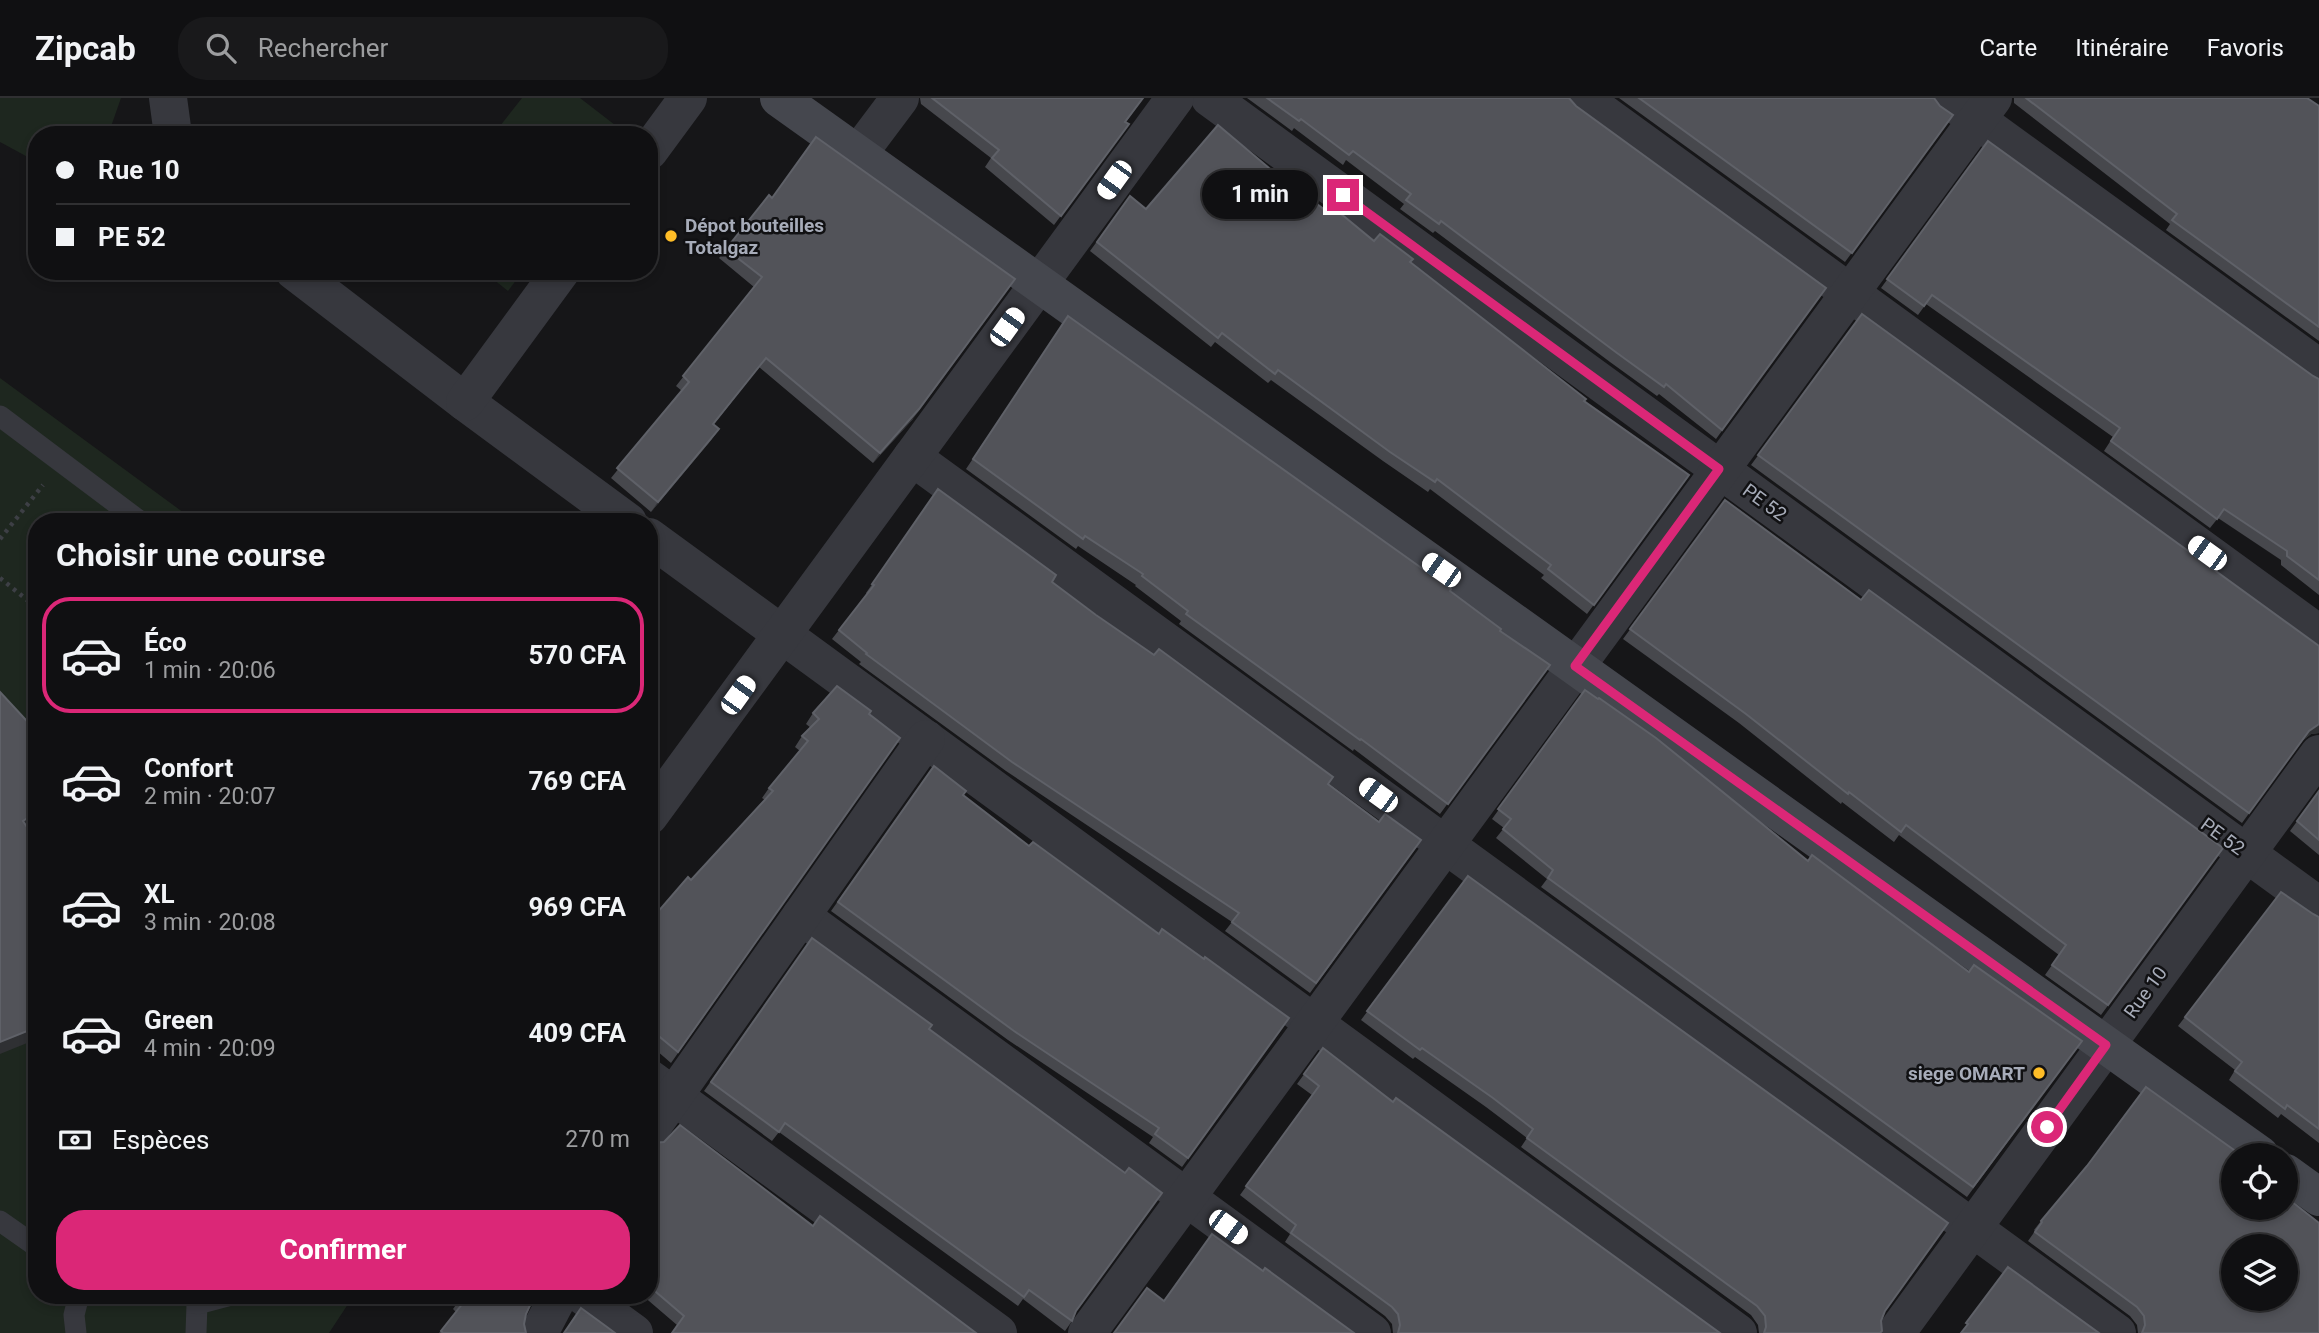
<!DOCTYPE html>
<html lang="fr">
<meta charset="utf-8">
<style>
:root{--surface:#101012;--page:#19191b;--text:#f1f3f6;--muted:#9c9d9f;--line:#303032;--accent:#db2777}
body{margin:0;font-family:Roboto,sans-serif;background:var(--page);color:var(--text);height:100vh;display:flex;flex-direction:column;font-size:26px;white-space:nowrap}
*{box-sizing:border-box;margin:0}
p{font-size:23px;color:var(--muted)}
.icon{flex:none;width:38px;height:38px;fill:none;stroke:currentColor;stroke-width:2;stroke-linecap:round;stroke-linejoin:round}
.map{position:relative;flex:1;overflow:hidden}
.side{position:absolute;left:28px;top:415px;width:630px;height:791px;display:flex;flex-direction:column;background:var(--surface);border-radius:28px;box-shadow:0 4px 10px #0003,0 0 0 2px var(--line)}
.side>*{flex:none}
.banner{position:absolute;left:28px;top:28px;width:630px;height:154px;border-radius:28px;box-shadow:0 4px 10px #0003,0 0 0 2px var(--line);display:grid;align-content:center;height:154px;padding:0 28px;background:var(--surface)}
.tools{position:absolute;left:2221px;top:1045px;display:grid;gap:14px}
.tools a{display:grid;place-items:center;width:77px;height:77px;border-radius:50%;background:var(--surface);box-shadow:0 4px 10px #0003,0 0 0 2px var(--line);font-size:35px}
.end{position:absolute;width:32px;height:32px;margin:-16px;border:9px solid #db2777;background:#fff;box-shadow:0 0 0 4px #fff}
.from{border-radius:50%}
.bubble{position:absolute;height:49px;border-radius:24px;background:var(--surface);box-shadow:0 4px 10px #0003,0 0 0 2px var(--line);font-size:23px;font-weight:700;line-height:49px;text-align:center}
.car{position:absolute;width:21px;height:42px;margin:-21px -10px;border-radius:9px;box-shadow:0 0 5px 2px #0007;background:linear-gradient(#fff 24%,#345 0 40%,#fff 0 76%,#345 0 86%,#fff 0)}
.banner b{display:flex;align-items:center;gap:24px;height:66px;font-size:26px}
.banner b+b{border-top:2px solid var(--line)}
.banner i{width:18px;height:18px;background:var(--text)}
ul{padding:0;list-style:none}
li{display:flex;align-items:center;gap:21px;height:116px;margin:0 14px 10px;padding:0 14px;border:4px solid transparent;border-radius:28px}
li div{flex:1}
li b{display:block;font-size:26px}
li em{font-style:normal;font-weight:700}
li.active{border-color:var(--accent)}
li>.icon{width:63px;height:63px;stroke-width:1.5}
h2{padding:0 28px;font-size:32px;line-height:84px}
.pay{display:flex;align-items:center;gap:18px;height:77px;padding:0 28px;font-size:26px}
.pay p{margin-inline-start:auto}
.cta{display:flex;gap:14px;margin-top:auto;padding:14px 28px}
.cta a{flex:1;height:80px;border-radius:28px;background:var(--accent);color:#fff;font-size:28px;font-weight:700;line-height:80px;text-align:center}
header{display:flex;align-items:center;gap:42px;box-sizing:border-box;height:98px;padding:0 35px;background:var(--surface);border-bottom:2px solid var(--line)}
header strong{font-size:33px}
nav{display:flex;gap:38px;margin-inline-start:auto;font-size:24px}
.search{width:490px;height:63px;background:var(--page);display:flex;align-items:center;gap:18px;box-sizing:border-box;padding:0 24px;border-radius:28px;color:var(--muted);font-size:26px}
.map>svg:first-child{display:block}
.pitch{fill:#1e271f}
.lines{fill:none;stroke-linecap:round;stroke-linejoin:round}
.path{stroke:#3d3f45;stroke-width:4.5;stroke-dasharray:3.5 5;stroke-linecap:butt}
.lane{stroke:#37383e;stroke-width:21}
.street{stroke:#37383e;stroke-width:38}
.secondary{stroke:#45474e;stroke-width:38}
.wall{fill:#47484d}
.shaded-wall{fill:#2f3033}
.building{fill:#525359;stroke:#5f6168;stroke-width:2;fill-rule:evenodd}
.route{stroke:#db2777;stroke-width:9}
.poi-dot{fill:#ffbd27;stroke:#111113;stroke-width:2.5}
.labels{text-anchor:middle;stroke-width:5;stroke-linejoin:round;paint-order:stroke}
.poi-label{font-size:19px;font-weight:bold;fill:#a7acb9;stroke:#111113;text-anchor:start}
.street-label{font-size:19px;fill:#a7acb9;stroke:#111113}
</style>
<header>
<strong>Zipcab</strong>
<div class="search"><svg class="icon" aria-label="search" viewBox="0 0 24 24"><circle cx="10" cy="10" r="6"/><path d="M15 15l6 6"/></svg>Rechercher</div>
<nav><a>Carte</a><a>Itinéraire</a><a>Favoris</a></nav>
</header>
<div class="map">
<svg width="2319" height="1235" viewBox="0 0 2319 1235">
<rect width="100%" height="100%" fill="#161618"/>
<g class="pitch">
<polygon points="0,0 121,0 108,37 37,37 37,64 0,44"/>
<polygon points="522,0 580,0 628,37 493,37"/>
<polygon points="483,173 523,173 508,193"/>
<polygon points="0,280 195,423 37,424 37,1197 354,1197 329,1235 0,1235"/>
</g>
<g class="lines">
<g class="path">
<polyline points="0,441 43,387"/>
<polyline points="0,480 37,510"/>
</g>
<g class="lane">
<polyline points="0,318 141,424"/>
<polyline points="0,1123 37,1149"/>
<polyline points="193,1197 197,1206 196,1235"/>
<polyline points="197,1206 231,1197"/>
<polyline points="76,1235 74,1217 79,1197"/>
</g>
<g class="street">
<polyline points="168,0 173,37"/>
<polyline points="1210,0 2319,808"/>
<polyline points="1582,0 2319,536"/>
<polyline points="1947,0 2319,270"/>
<polyline points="649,53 688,0"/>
<polyline points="858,56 900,0"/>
<polyline points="294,173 465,304 628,424"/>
<polyline points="465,304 561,173"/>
<polyline points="912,359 2117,1235"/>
<polyline points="649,439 1738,1235"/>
<polyline points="649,718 1175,0"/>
<polyline points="801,818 1372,1235"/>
<polyline points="649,980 998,1235"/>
<polyline points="649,1033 926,641"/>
<polyline points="582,1197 634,1235"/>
<polyline points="539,1235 559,1197"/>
<polyline points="1087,1235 1993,0"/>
<polyline points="1896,1235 2319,656"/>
</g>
<g class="secondary">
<polyline points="779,0 2260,1057"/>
<polyline points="2286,1075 2319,1099"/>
</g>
</g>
<g class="wall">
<polygon points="920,0 1143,0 1126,24 1129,26 1054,127 985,69 991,60 921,6"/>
<polygon points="1247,0 1569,0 1576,8 1826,190 1716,341 1659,296 1657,298 1610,264 1435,133 1433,135 1400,111 1404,106 1346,62 1343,67 1294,30 1292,33"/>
<polygon points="1619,0 1934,0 1940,8 1953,17 1845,164"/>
<polygon points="2014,0 2307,0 2319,8 2319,243 2166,132 2170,126 2014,5"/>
<polygon points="1988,43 2313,278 2319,281 2319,497 2281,467 2281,462 2218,420 2210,430 2104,353 2113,339 1926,206 1918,217 1881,190"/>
<polygon points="1269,70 1325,112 1374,143 1410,164 1584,303 1689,377 1587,516 1541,480 1544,477 1430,391 1428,394 1383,363 1271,282 1268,285 1215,244 1211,249 1090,153 1130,98 1146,111"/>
<polygon points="769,97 913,321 873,365 759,269 713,327 712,341 651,414 611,380 682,293 676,288 754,189 719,160"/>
<polygon points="1862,216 2319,548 2319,635 2311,636 2302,643 2242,725 1751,367"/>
<polygon points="1068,218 1450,493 1500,533 1550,567 1440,716 1354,651 1353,653 1179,526 1181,523 1135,488 1136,487 1078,448 1076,451 966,371"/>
<polygon points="938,391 1052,484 1096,517 1379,724 1421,742 1310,895 1225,833 1232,824 1006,673 859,566 861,564 832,541 867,496 866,495"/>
<polygon points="1725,402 1861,502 2223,750 2101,917 2045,877 2059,857 1899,737 1894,744 1842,704 1841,706 1739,625 1623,541"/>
<polygon points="1585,592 1808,763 1969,874 2082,943 1967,1099 1541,789 1547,781 1496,740 1504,730 1492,721"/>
<polygon points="813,615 869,616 900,640 671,965 649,946 649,824 691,782 765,702 762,700 769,690 800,653 795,649 802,638 811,630 806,626"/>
<polygon points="934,668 963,697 1029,748 1159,836 1289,920 1182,1069 1149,1045 1153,1039 1008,942 831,813"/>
<polygon points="2319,693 2319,757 2290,733"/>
<polygon points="1468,778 1885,1213 1881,1223 1880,1235 1759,1235 1758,1227 1751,1217 1521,1049 1527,1040 1486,1009 1415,959 1413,961 1361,922"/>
<polygon points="2313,816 2319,819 2319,1045 2281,1016 2278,1020 2229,982 2235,972 2178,928 2185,919"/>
<polygon points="812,840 929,931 1075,1214 1072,1223 1065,1233 1023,1201 1018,1208 779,1034 772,1043 704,993"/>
<polygon points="1323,950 1393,1004 1720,1235 1393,1235 1392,1226 1385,1218 1285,1144 1290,1136 1240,1097 1312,997 1297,986"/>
<polygon points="649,1044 813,1128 677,1227 642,1197 649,1197"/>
<polygon points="2233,1057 2319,1235 2138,1235 2137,1227 2130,1218 2028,1143 2035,1133 2034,1132 2041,1123"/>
<polygon points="463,1197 526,1216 524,1226 526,1235 439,1235 456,1214 453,1211"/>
</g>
<g class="shaded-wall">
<polygon points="1008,191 913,321 873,365 880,355"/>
<polygon points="766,260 759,269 706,336 713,326"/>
<polygon points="719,331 712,341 651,414 658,404"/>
<polygon points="2318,626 2319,626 2319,635 2311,636 2302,643 2242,725 2309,633"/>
<polygon points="37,714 37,722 11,740 23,723"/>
<polygon points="37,929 37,941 0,956 0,944"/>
</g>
<g class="building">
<polygon points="932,0 1143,0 1125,24 1129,26 1061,118 992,60 999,52"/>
<polygon points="1267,0 1569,0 1576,8 1826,190 1722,332 1666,286 1664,289 1617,255 1441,123 1439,126 1406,102 1411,96 1353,53 1349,57 1301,21 1299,23"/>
<polygon points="1639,0 1934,0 1940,8 1953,17 1852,155"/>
<polygon points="2026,0 2307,0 2319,8 2319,229 2172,122 2177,116"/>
<polygon points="1218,27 1269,70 1325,112 1329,106 1374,143 1380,136 1413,161 1410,164 1586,301 1584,303 1689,377 1594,507 1548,471 1551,467 1437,381 1435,384 1390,354 1278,272 1275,276 1222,235 1218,240 1097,144 1130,98 1146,111"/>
<polygon points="816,39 1015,181 919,311 880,355 766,260 713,326 719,331 658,404 617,370 689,284 683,278 762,179 726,151 769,97 772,100"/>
<polygon points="1988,43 2313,278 2319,281 2319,482 2287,458 2287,453 2224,411 2217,421 2111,343 2120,330 1932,197 1924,208 1887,181"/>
<polygon points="1862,216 2319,548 2319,626 2309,633 2249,715 1758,357"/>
<polygon points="1068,218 1451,491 1450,493 1501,531 1500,533 1550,567 1448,706 1361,641 1360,642 1186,516 1188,513 1142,478 1143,476 1085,438 1083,441 973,361"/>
<polygon points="938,391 1056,477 1052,484 1096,517 1154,557 1159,551 1333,679 1328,686 1379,724 1385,716 1421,742 1316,885 1232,824 1239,815 1012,664 866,556 867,555 839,532 874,487 872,486"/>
<polygon points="1725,402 1861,502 1869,492 2223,750 2108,907 2052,867 2066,847 1906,727 1901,734 1849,694 1848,696 1746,616 1630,531"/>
<polygon points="837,588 871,613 869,616 900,640 678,954 649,930 649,824 688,779 691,782 773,693 769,690 808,643 802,638 819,621 813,615"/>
<polygon points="1585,592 1598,601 1599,600 1656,640 1808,763 1812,757 1969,874 1974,867 2082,943 1973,1089 1548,780 1553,772 1503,731 1511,721 1498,711"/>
<polygon points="0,594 37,634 37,714 23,723 37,744 37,929 0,944"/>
<polygon points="934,668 966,693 963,697 1029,748 1033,744 1159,836 1162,831 1204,861 1205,859 1289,920 1188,1060 1155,1036 1159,1030 1014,933 838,804"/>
<polygon points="2319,693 2319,742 2297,723"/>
<polygon points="1468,778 1948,1125 1885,1213 1881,1223 1882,1233 1880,1235 1764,1235 1766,1229 1765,1218 1757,1208 1527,1040 1533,1031 1493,1000 1422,950 1420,952 1367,913"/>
<polygon points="2281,794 2313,816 2319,819 2319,1031 2287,1007 2285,1011 2235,973 2242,964 2185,919"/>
<polygon points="812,840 932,927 929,931 1125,1075 1129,1070 1162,1095 1076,1213 1072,1223 1029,1192 1024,1199 785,1025 779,1034 711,984"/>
<polygon points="1323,950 1393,1004 1396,1000 1720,1235 1398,1235 1400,1227 1398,1216 1392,1209 1291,1135 1296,1127 1246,1088 1319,988 1304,976"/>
<path d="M 2146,989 L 2241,1057 L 2233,1057 L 2233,1110 L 2286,1110 L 2286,1099 L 2319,1125 L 2319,1235 L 2142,1235 L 2145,1227 L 2144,1218 L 2137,1209 L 2035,1134 L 2042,1124 L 2041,1123 L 2087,1068 ZM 2233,1148 L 2286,1148 L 2286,1200 L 2233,1200 Z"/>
<polygon points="680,1027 813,1128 820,1118 976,1235 672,1235 684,1218 649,1188 649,1044 653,1045 664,1044"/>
<polygon points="1212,1136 1263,1173 1265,1170 1354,1235 1114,1235 1147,1190 1164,1203"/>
<polygon points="2008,1169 2099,1235 1961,1235 1968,1226 1966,1225"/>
<polygon points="463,1197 535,1197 526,1216 524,1226 526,1235 443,1235 441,1233 463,1205 459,1202"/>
<polygon points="581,1210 607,1229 615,1235 564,1235"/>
</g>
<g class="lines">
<polyline class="route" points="1343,97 1719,371 1575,568 2106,947 2047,1029"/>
</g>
<g class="poi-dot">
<circle cx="671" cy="138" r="7"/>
<circle cx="2039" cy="975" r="7"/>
</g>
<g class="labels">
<g class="poi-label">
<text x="685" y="134">Dépot bouteilles<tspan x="685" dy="22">Totalgaz</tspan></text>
<text x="2025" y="982" text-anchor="end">siege OMART</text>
</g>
<g class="street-label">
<text transform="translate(1765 404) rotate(36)" y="7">PE 52</text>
<text transform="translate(2223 738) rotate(36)" y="7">PE 52</text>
<text transform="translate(2145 894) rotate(-54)" y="7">Rue 10</text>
</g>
</g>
</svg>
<div class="tools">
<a><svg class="icon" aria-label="locate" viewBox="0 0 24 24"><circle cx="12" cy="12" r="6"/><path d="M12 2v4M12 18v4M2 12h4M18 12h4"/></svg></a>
<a><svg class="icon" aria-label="layers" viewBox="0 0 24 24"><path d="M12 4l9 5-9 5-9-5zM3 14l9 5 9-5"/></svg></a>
</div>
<i class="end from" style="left:2047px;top:1029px"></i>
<i class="end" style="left:1343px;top:97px"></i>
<div class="bubble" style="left:1202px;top:72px;width:116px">1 min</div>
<i class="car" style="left:1114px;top:82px;rotate:216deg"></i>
<i class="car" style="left:1007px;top:229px;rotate:36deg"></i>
<i class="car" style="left:2207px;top:455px;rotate:306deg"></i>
<i class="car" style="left:1441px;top:472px;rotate:305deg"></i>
<i class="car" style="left:738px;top:597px;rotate:36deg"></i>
<i class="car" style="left:1378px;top:697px;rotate:306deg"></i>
<i class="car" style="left:1228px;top:1129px;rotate:126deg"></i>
<div class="banner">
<b><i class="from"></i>Rue 10</b>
<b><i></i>PE 52</b>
</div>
<section class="side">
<h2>Choisir une course</h2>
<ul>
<li class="active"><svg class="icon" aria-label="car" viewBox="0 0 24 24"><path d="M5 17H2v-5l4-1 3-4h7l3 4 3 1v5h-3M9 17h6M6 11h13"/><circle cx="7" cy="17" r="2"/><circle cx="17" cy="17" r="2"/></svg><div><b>Éco</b><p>1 min · 20:06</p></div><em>570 CFA</em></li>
<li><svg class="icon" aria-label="car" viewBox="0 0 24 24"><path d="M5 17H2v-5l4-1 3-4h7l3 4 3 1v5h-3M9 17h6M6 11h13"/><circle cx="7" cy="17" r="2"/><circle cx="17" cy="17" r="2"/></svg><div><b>Confort</b><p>2 min · 20:07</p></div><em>769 CFA</em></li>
<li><svg class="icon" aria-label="car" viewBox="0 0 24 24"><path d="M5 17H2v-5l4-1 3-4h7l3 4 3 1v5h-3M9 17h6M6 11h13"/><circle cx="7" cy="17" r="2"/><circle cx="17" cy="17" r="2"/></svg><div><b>XL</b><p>3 min · 20:08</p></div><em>969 CFA</em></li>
<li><svg class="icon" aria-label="car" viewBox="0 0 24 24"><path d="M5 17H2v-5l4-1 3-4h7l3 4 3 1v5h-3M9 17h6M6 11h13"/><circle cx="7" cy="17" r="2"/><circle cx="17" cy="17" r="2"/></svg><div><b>Green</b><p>4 min · 20:09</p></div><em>409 CFA</em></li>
</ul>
<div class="pay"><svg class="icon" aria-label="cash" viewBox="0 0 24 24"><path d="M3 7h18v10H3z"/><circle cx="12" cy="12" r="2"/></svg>Espèces<p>270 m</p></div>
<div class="cta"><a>Confirmer</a></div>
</section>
</div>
